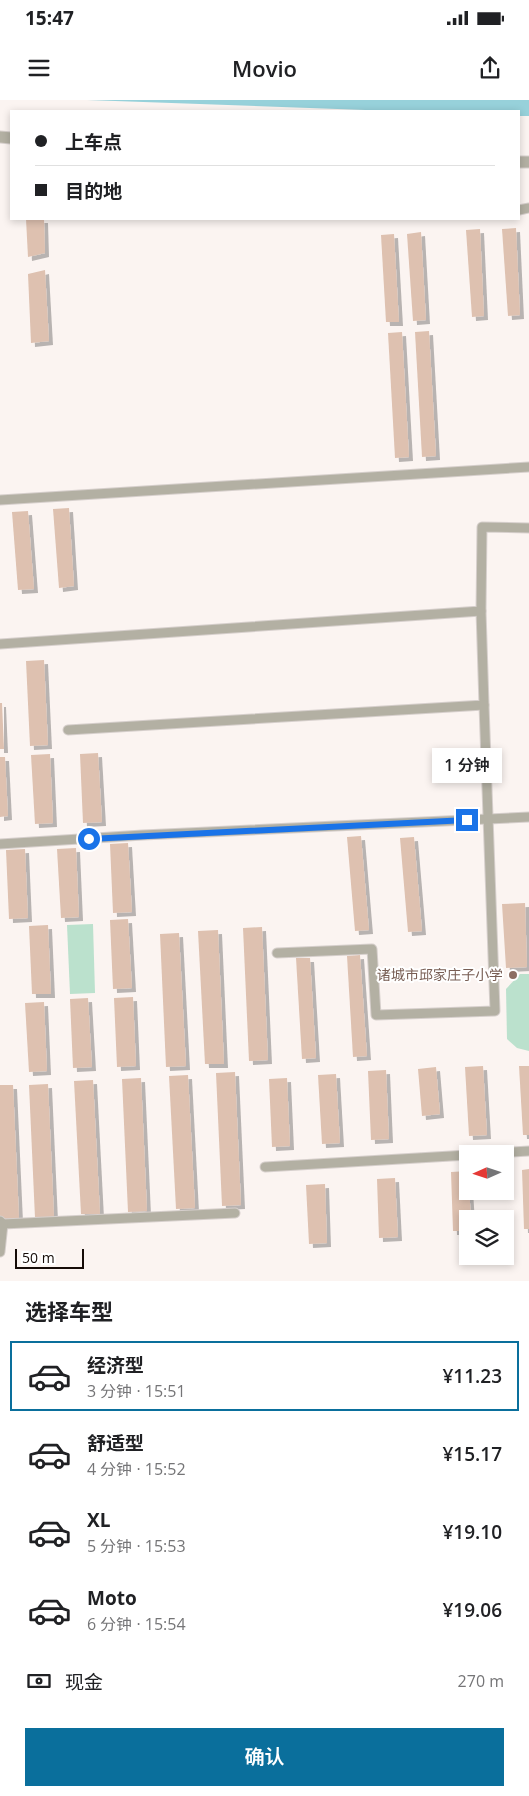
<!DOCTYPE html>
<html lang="zh">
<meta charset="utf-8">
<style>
:root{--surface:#fff;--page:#f6f6f6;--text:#202124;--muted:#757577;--line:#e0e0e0;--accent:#0a6f9c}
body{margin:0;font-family:"Open Sans","Noto Sans SC",sans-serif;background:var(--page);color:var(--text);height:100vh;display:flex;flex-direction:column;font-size:19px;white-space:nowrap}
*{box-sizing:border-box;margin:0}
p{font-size:16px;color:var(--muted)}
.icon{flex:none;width:28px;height:28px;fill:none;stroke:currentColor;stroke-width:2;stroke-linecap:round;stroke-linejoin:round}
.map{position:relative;height:1181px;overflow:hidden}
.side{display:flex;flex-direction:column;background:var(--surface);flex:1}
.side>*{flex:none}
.banner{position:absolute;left:10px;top:10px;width:510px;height:110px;border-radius:0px;box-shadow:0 2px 8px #0003;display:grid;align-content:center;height:110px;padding:0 25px;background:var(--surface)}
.needle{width:32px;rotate:267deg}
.fabs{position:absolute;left:459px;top:1045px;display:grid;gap:10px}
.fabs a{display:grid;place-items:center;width:55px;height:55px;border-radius:0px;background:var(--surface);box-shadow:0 2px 8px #0003;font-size:25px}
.scale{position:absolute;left:15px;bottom:12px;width:69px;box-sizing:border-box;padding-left:5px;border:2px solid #150b07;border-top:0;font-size:14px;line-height:18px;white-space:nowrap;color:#150b07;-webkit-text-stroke:4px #fff;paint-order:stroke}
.end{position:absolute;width:22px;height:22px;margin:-11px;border:6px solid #1a73e8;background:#fff;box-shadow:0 0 0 2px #fff}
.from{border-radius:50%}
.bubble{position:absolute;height:35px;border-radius:0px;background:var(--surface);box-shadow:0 2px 8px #0003;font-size:16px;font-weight:600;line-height:35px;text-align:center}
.banner b{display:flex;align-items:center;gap:18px;height:48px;font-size:19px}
.banner b+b{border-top:1px solid var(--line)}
.banner i{width:12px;height:12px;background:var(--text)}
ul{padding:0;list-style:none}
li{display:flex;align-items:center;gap:15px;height:70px;margin:0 10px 8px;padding:0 15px;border:2px solid transparent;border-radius:0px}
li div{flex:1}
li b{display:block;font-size:19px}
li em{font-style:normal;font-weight:600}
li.active{border-color:var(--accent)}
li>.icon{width:45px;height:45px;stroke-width:1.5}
h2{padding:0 25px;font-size:22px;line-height:60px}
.pay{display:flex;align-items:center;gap:12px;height:55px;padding:0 25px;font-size:19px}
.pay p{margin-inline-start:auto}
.primary-button{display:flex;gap:10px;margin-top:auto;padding:10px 25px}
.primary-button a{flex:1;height:58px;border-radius:0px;background:var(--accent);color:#fff;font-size:20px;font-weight:600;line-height:58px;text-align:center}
.status{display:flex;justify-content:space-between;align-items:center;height:35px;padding:0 25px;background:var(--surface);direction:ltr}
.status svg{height:14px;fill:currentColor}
header{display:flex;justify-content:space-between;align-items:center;height:65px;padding:0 25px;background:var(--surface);font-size:22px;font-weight:600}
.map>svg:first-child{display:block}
.green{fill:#bbe1cd}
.water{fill:#97d1da}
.building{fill:#dec1b0;filter:url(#shadow)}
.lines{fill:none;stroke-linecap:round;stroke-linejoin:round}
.minor-casing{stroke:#d6cfcc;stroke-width:11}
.tertiary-casing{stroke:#d6cfcc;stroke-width:13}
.minor{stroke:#b3b0a3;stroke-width:9}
.tertiary{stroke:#b3b0a3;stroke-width:11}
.route{stroke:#1a73e8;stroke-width:6}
.education-dot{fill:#8d6e63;stroke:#fff;stroke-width:2}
.labels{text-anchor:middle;stroke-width:4;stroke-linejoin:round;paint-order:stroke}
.education-label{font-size:14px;fill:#785e54;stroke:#fff;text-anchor:end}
</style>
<div class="status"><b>15:47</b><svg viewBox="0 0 49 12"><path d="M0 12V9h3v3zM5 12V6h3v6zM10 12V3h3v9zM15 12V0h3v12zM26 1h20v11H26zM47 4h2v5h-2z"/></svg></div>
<header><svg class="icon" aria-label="menu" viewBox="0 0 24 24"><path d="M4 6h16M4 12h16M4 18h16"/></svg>Movio<svg class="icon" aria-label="share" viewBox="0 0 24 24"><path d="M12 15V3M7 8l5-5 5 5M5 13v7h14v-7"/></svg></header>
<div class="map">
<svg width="529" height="1181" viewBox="0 0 529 1181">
<defs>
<filter id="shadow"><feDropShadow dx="4" dy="4" stdDeviation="0" flood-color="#0004"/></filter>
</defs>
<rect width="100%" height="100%" fill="#fbf4f1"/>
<g class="green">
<polygon points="93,824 95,893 70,894 67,825"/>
<polygon points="520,874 529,874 529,951 517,948 507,939 506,889"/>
</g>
<polygon class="water" points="87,0 529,0 529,16 519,16 519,11 393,11"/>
<g class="building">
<polygon points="26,119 44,119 45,153 28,157"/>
<polygon points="516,128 520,215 508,216 502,129"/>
<polygon points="480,129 484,216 472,217 466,130"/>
<polygon points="421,132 426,220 413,221 407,134"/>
<polygon points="394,134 399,222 386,222 381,135"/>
<polygon points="45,170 49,241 31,243 28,174"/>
<polygon points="429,231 436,356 422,357 415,232"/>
<polygon points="402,232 409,357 395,358 388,233"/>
<polygon points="69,408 74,486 59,488 53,409"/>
<polygon points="28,411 34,489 18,490 12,412"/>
<polygon points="44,560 48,645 30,646 26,561"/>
<polygon points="0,603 2,603 4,649 0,649"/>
<polygon points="98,653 102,722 83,723 80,654"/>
<polygon points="50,654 53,723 35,724 31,655"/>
<polygon points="0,657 5,657 8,716 0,717"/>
<polygon points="361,736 369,830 355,831 347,737"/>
<polygon points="414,737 422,831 408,832 400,738"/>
<polygon points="128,743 132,812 113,813 110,744"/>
<polygon points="76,748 79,817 61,818 57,749"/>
<polygon points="25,749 28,818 9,819 6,750"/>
<polygon points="525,803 527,867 506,868 502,804"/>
<polygon points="128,819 132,888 113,889 110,820"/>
<polygon points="48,825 51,894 32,894 29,826"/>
<polygon points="262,827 268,960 249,961 243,828"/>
<polygon points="218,830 224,964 205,964 198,831"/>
<polygon points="179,833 186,966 166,967 160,834"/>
<polygon points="360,855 367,956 353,957 347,856"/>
<polygon points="296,858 310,858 316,958 302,959"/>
<polygon points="133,897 136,966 117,967 114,898"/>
<polygon points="88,898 92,967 73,968 70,899"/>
<polygon points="44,902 47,971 29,972 25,903"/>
<polygon points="483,966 487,1035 469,1036 465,967"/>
<polygon points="519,966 529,966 529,1035 523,1035"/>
<polygon points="436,967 440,1014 422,1016 418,969"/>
<polygon points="386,970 389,1039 371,1040 368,971"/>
<polygon points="235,972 241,1105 222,1106 216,973"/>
<polygon points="336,974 340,1043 322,1044 318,975"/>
<polygon points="188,975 195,1108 176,1109 169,976"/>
<polygon points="141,978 147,1111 128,1112 122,979"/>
<polygon points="287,978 290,1046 272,1047 269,979"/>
<polygon points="93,980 100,1114 81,1114 74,981"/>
<polygon points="48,984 54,1117 35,1118 29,985"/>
<polygon points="0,985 13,985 19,1118 0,1119"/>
<polygon points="529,1069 529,1129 524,1129 522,1070"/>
<polygon points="468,1071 471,1119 468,1119 468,1131 453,1131 451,1072"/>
<polygon points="395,1078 398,1137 379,1138 377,1079"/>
<polygon points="325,1084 327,1143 309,1144 306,1085"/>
</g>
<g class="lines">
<defs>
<g id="minor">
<polyline points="519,110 529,108"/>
<polyline points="0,400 529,367"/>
<polyline points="0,544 481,511 482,427 529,428"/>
<polyline points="68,630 484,605 481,511"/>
<polyline points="0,744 143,735 529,717"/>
<polyline points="277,853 372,849 376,915 495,911 484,605"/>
<polyline points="482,1054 529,1051"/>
<polyline points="265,1067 468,1055"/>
<polyline points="0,1121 3,1124 235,1113"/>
<polyline points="0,1152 3,1124"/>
</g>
<g id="tertiary">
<polyline points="0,37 11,38"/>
<polyline points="519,62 529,62"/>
</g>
</defs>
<use href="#minor" class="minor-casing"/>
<use href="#tertiary" class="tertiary-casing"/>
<use href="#minor" class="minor"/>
<use href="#tertiary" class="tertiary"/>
</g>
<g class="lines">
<polyline class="route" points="89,739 467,720"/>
</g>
<circle class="education-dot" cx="513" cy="875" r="5"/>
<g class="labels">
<g class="education-label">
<text x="503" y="880">诸城市邱家庄子小学</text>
</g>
</g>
</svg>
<div class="fabs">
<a><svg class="needle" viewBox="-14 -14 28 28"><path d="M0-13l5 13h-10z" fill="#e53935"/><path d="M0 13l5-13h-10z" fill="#757577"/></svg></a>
<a><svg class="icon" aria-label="layers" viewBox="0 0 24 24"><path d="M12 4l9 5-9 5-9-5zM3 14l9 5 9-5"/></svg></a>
</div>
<div class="scale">50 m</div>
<i class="end from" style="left:89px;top:739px"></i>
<i class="end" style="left:467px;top:720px"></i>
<div class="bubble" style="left:432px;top:648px;width:70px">1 分钟</div>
<div class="banner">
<b><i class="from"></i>上车点</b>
<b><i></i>目的地</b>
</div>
</div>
<section class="side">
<h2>选择车型</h2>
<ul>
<li class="active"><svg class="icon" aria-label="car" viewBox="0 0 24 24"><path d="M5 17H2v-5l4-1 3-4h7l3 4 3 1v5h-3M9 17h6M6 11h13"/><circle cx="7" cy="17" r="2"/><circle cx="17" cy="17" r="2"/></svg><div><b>经济型</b><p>3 分钟 · 15:51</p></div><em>¥11.23</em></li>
<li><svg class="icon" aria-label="car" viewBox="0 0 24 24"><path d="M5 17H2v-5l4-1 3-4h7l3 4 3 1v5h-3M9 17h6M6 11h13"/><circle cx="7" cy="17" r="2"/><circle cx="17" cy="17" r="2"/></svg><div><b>舒适型</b><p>4 分钟 · 15:52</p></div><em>¥15.17</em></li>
<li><svg class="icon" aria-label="car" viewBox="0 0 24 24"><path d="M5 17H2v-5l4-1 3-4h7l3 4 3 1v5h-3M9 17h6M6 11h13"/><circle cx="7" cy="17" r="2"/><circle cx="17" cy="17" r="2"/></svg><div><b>XL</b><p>5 分钟 · 15:53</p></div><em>¥19.10</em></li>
<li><svg class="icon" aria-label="car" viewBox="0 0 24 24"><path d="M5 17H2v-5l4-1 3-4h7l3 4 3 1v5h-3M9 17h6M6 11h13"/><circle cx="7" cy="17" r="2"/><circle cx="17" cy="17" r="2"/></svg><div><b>Moto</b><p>6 分钟 · 15:54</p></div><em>¥19.06</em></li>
</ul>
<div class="pay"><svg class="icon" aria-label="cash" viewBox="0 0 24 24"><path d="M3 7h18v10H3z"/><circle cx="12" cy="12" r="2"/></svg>现金<p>270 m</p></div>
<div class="primary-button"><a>确认</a></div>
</section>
